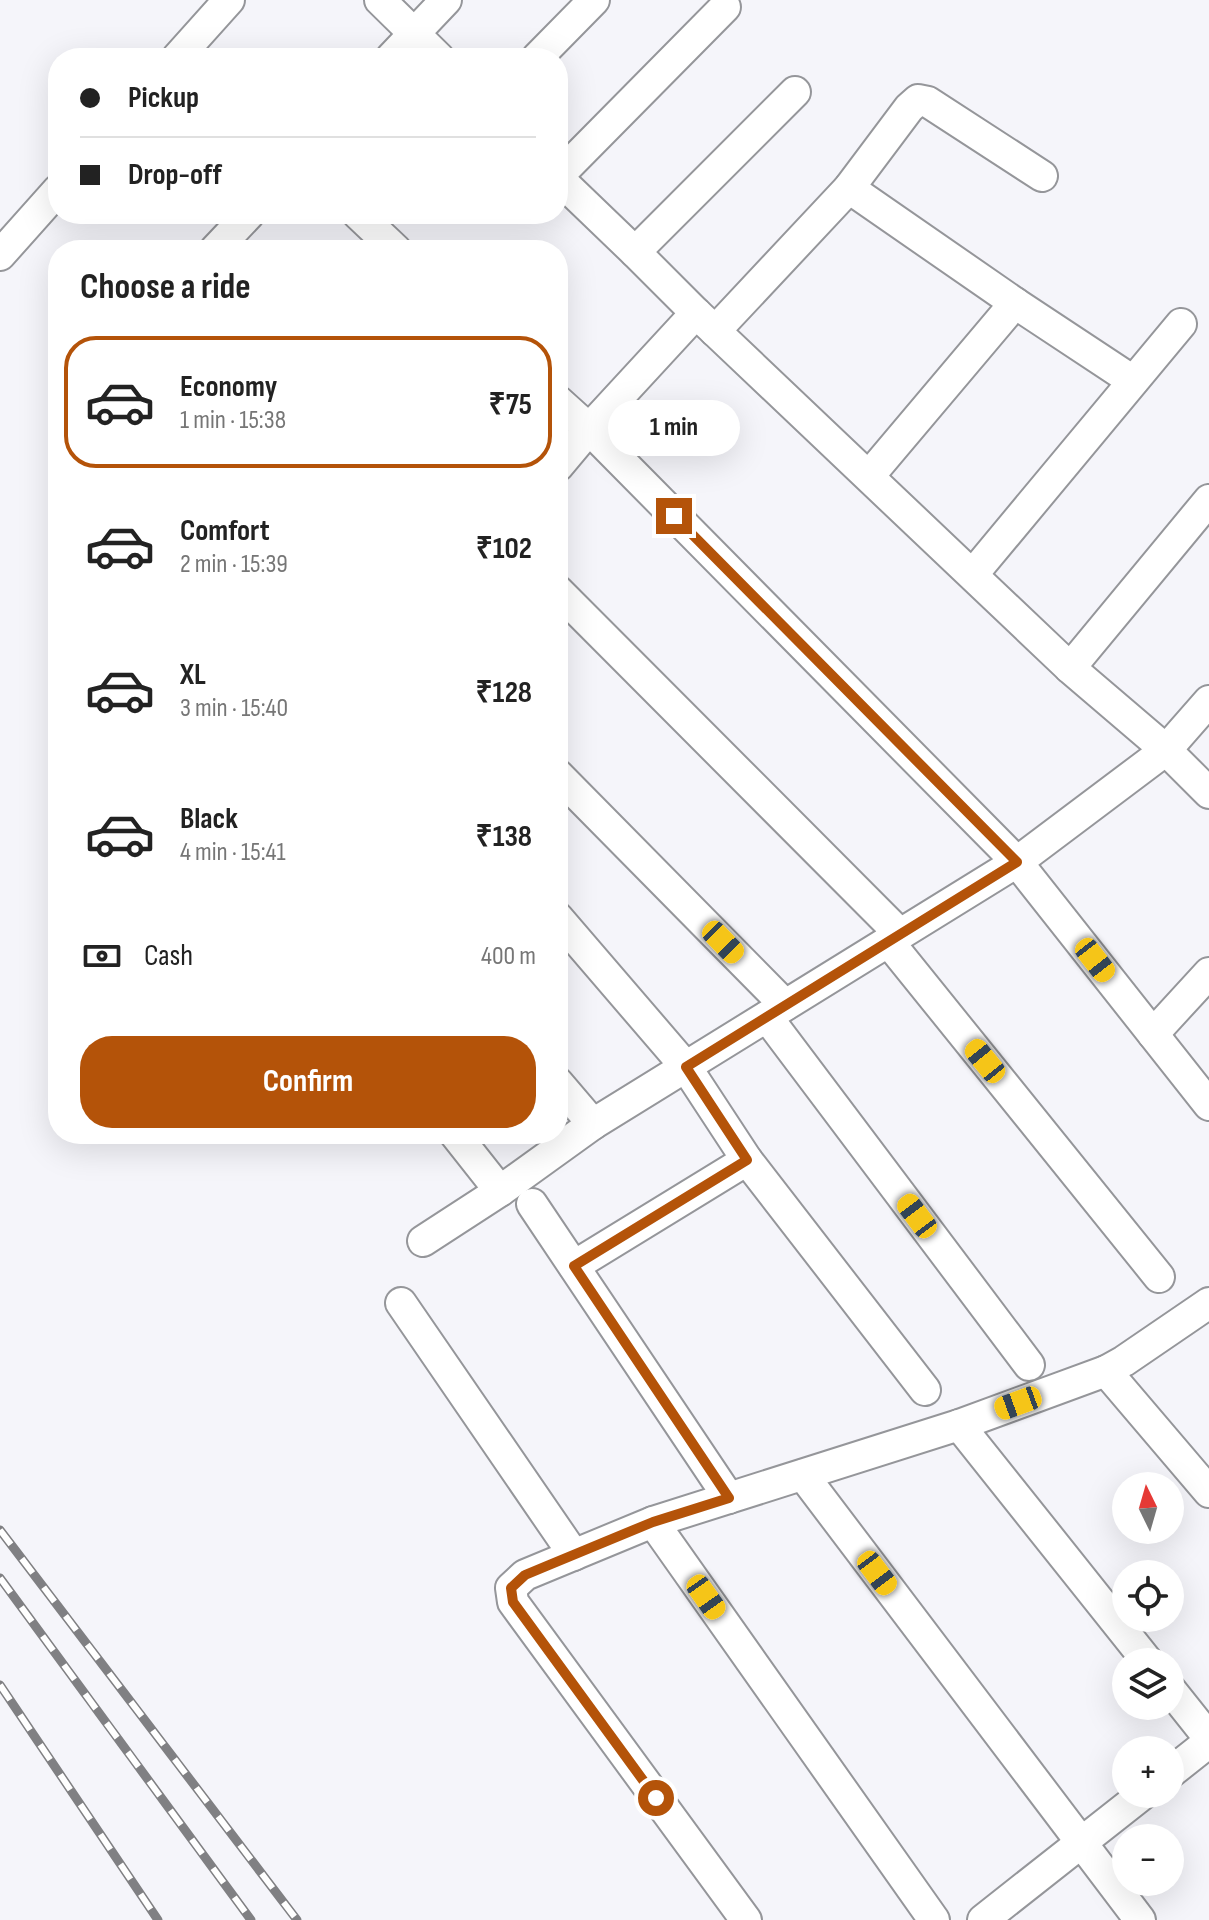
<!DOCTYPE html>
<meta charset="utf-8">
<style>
:root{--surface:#fff;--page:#f6f6f6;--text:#222;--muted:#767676;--line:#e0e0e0;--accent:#b45309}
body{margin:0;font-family:"Sofia Sans Condensed",sans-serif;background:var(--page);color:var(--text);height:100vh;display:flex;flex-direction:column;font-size:30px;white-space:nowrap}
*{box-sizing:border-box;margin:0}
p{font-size:26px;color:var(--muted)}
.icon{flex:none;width:44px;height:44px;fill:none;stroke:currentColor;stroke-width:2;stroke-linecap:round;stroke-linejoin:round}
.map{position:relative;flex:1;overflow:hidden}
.side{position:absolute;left:48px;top:240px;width:520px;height:904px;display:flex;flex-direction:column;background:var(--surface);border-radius:32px;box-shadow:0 8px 32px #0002}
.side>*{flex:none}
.hud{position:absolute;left:48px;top:48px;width:520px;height:176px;border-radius:32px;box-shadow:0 8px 32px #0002;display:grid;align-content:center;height:176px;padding:0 32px;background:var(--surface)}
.needle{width:52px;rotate:355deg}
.tools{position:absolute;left:1112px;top:1472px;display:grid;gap:16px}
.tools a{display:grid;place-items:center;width:72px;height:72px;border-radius:50%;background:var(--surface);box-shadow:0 8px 32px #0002;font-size:40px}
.end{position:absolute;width:36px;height:36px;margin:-18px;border:10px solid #b45309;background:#fff;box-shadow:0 0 0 4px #fff}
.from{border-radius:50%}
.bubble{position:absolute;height:56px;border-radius:28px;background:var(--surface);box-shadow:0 8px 32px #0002;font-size:26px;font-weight:700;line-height:56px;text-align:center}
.car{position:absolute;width:24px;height:48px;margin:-24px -12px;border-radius:10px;box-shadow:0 0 6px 2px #0007;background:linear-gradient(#f5c518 24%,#345 0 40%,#f5c518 0 76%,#345 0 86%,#f5c518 0)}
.hud b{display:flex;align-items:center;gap:28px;height:76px;font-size:30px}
.hud b+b{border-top:2px solid var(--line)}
.hud i{width:20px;height:20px;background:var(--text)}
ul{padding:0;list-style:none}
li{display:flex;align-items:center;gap:24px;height:132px;margin:0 16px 12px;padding:0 16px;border:4px solid transparent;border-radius:32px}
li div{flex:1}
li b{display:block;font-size:30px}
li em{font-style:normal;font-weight:700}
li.active{border-color:var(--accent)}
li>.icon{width:72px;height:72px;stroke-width:1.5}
h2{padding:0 32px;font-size:36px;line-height:96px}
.pay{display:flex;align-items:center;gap:20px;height:88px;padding:0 32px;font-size:30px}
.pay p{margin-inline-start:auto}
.cta{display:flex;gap:16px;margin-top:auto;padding:16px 32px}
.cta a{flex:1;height:92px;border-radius:32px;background:var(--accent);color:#fff;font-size:32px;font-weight:700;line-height:92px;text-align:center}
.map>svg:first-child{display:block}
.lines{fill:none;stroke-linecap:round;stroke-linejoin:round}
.street-casing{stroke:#95969a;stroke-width:34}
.street{stroke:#fff;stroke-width:30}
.rail-casing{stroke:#808083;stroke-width:9}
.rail{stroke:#fff;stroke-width:6;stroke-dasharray:18;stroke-linecap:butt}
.route{stroke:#b45309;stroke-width:10}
</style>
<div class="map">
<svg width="1209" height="1920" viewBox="0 0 1209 1920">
<rect width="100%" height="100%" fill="#f5f5fa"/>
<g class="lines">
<defs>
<g id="street">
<polyline points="380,0 439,58"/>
<polyline points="177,58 229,0"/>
<polyline points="391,58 446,0"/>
<polyline points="537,58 594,0"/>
<polyline points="558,176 725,7"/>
<polyline points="558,178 635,252 696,313 1070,668 1166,750 1209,793"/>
<polyline points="849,188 1015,303 1133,381"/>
<polyline points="358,214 396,250"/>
<polyline points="215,250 249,214"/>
<polyline points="635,252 795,92"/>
<polyline points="0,255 58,190"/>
<polyline points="715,331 849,188 909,108 918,100 928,102 1042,176"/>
<polyline points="558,401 589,429 1017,862 1209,1105"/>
<polyline points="558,466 589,429 696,313"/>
<polyline points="869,476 1015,303"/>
<polyline points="973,574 1181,324"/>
<polyline points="558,591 900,934"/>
<polyline points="1070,668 1209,500"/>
<polyline points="558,775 785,1005"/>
<polyline points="558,918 686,1067 747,1160 925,1390"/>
<polyline points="888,941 1159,1277"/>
<polyline points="767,1017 1029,1365"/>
<polyline points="1153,1034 1209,973"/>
<polyline points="558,1083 593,1124"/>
<polyline points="455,1134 500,1191"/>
<polyline points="532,1204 729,1498"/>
<polyline points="423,1241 500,1191 593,1124 1017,862 1166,750 1209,701"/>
<polyline points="574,1266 747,1160"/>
<polyline points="401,1303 574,1555"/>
<polyline points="1106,1371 1209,1492"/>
<polyline points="959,1425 1148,1662"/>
<polyline points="803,1475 1140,1920"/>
<polyline points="653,1522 934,1920"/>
<polyline points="1170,1689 1209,1738"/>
<polyline points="1170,1773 1209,1742"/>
<polyline points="746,1920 513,1602 511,1588 525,1575 653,1522 959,1425 1106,1371 1124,1361 1209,1303"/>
<polyline points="983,1920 1143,1794"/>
</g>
</defs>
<use href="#street" class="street-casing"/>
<use href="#street" class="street"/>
<defs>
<g id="rail">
<polyline points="0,1530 297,1920"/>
<polyline points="0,1578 251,1920"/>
<polyline points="0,1685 158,1920"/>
</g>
</defs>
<use href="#rail" class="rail-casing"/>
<use href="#rail" class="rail"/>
</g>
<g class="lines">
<polyline class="route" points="656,1798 513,1602 511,1588 525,1575 549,1565 653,1522 729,1498 574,1266 747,1160 686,1067 1017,862 674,516"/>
</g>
</svg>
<div class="tools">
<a><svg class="needle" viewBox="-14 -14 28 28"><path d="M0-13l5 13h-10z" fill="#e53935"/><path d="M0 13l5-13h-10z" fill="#767676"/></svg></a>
<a><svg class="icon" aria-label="locate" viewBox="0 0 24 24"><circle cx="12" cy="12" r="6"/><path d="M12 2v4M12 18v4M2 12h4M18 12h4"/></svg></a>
<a><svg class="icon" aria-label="layers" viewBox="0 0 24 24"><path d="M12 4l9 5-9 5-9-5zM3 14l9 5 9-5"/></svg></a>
<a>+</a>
<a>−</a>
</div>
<i class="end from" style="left:656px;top:1798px"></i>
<i class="end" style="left:674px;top:516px"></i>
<div class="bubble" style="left:608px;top:400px;width:132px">1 min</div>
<i class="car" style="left:723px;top:942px;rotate:136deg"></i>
<i class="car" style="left:1095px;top:960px;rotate:142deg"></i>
<i class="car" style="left:985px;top:1061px;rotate:321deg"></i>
<i class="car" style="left:917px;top:1216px;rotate:323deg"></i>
<i class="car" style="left:1018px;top:1403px;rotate:250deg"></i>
<i class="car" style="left:877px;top:1573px;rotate:143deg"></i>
<i class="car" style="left:706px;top:1597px;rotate:145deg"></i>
<div class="hud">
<b><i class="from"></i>Pickup</b>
<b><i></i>Drop-off</b>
</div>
<section class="side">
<h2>Choose a ride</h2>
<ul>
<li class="active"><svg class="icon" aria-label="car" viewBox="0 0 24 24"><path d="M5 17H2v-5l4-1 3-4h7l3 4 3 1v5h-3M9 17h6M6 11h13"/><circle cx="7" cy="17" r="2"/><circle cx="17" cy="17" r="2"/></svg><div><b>Economy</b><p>1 min · 15:38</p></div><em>₹75</em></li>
<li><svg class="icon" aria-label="car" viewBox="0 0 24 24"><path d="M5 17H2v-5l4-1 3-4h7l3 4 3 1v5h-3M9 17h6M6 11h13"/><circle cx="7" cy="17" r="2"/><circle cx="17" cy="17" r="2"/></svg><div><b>Comfort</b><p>2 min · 15:39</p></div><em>₹102</em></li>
<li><svg class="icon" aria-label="car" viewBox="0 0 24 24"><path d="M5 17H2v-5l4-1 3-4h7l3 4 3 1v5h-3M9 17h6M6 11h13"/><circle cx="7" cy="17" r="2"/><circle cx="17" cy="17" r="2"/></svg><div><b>XL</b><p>3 min · 15:40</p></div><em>₹128</em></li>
<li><svg class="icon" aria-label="car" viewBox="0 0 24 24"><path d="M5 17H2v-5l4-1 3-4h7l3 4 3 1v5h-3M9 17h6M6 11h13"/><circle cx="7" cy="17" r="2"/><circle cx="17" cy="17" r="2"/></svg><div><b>Black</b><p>4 min · 15:41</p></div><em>₹138</em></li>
</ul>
<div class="pay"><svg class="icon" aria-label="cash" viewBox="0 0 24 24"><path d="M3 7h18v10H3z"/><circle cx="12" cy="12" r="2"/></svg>Cash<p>400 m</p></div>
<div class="cta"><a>Confirm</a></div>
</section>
</div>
